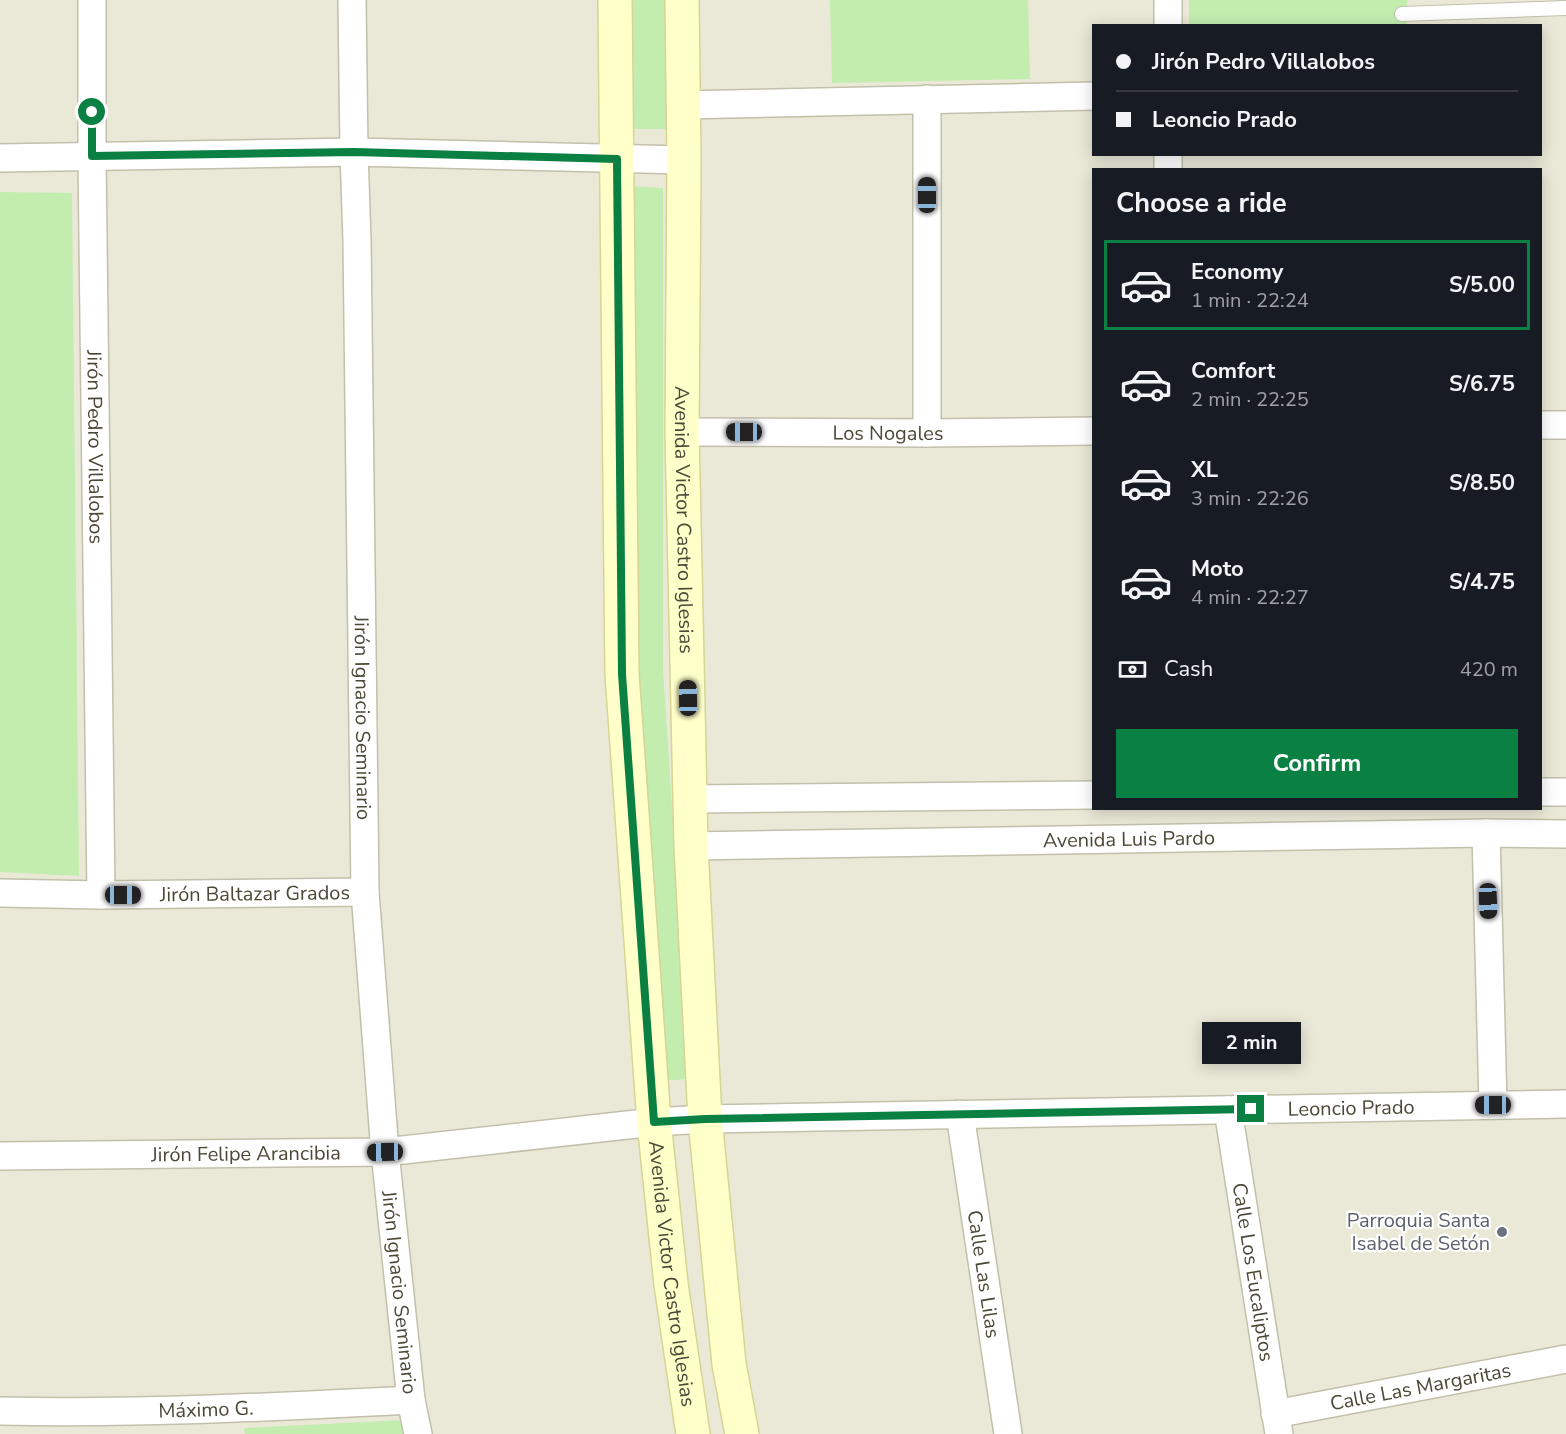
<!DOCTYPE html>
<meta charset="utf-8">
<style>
:root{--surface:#171b24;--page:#20242c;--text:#f1f3f6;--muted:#9ea1a6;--line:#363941;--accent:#0b8043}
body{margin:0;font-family:"Nunito Sans",sans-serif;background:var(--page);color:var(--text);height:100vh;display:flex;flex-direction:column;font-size:22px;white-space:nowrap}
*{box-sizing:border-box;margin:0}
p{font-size:20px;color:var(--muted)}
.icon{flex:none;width:33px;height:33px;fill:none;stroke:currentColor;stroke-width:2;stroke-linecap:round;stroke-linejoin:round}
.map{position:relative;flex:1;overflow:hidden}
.details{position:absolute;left:1092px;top:168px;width:450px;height:642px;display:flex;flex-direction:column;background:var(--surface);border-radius:0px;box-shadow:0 3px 15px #0003}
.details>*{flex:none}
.top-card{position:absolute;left:1092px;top:24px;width:450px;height:132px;border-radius:0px;box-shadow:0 3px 15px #0003;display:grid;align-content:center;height:132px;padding:0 24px;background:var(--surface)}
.end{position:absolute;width:27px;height:27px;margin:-14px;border:8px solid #0b8043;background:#fff;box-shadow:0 0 0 3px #fff}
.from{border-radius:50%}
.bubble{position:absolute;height:42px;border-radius:0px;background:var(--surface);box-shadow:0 3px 15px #0003;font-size:20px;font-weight:700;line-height:42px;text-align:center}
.car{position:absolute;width:18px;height:36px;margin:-18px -9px;border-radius:8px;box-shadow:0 0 4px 2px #0007;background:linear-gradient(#222 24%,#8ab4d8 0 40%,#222 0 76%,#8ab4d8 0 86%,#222 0)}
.top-card b{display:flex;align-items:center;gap:21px;height:57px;font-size:22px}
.top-card b+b{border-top:2px solid var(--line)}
.top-card i{width:15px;height:15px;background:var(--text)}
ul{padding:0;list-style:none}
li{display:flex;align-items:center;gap:18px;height:90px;margin:0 12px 9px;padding:0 12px;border:3px solid transparent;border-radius:0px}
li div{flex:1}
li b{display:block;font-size:22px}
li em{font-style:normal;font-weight:700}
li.selected{border-color:var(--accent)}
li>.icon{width:54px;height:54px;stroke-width:1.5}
h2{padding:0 24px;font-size:27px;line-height:72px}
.pay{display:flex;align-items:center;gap:15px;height:66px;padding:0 24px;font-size:22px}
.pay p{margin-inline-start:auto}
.action{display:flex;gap:12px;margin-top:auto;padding:12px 24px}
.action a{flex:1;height:69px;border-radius:0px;background:var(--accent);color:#fff;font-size:24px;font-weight:700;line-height:69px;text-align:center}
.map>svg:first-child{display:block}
.residential{fill:#eae9d7;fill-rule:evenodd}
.green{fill:#c2edaf}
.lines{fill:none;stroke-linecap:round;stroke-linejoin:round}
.lane-casing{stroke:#c2c0ab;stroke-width:16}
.street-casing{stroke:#c2c0ab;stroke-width:30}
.secondary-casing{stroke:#d6d593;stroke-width:36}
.lane{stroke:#fff;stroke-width:14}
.street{stroke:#fff;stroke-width:27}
.secondary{stroke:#ffffca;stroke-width:33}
.route{stroke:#0b8043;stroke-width:8}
.worship-dot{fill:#6b7280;stroke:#fff;stroke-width:2}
.labels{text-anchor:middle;stroke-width:4.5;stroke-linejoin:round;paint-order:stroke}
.street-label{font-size:20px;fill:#4b4837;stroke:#fff}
.worship-label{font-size:20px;fill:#5b616d;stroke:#fff;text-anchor:end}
</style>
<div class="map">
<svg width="1566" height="1434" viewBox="0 0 1566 1434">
<rect width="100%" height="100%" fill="#f6f5e9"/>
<path class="residential" d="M 0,0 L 1566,0 L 1566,1434 L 0,1434 ZM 1094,26 L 1540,26 L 1540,154 L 1094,154 ZM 1094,170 L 1540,170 L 1540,808 L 1094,808 Z"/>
<g class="green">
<polygon points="632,0 666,0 668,129 634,129"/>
<polygon points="830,0 1028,0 1030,79 832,83"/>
<rect x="1189" y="0" width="218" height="25"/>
<polygon points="1407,154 1407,156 1189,156 1189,154"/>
<polygon points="631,186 663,188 663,669 690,1079 658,1081 636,659"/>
<polygon points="0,192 72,193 79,876 0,872"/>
<polygon points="405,1420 407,1434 245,1434 244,1428"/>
</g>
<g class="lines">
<defs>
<polyline id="lane" points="1402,14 1566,8"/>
<g id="street">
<path id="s1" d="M 92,0 L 92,156 L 101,895"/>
<path id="s2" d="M 352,0 L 354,152 L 357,240 L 365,892 L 385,1152 L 411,1400 L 418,1434"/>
<polyline points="1168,26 1168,0"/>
<polyline points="927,99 927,433"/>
<polyline points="683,105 1094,96"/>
<polyline points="0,158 354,152 684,160"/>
<polyline points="1168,170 1168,154"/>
<polyline points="1540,425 1566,425"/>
<path id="s3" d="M 682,432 L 927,433 L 1094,431"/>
<polyline points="1540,792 1566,792"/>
<polyline points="690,799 1094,795"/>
<polyline points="1486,833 1493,1105"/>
<path id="s4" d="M 691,846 L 1486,833 L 1566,834"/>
<path id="s5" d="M 0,893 L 101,895 L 365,892"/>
<path id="s6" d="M 1228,1110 L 1279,1434"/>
<path id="s7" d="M 960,1114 L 1008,1434"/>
<path id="s8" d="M 0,1156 L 385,1152 L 654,1122 L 705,1119 L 1566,1104"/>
<path id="s9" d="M 0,1411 C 137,1414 274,1407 411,1400"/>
<path id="s10" d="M 1275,1414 L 1566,1359"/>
</g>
<g id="secondary">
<path id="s11" d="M 615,0 L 622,674 L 654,1122 L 671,1284 L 693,1434"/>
<path id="s12" d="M 682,0 L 684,160 L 682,432 L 691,846 L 705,1119 L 729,1364 L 742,1434"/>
</g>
</defs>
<use href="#lane" class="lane-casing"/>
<use href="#street" class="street-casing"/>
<use href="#secondary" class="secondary-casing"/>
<use href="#lane" class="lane"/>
<use href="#street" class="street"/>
<use href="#secondary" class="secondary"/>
</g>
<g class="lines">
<polyline class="route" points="92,112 92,156 354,152 617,159 622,674 654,1122 705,1119 1251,1109"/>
</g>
<circle class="worship-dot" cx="1502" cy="1232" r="6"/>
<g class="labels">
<g class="street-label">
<text dy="7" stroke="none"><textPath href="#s3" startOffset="206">Los Nogales</textPath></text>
<text dy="7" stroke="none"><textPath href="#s1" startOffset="447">Jirón Pedro Villalobos</textPath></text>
<text dy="7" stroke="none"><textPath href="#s12" startOffset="520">Avenida Victor Castro Iglesias</textPath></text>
<text dy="7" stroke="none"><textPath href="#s2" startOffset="718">Jirón Ignacio Seminario</textPath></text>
<text dy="7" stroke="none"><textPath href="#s4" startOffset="438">Avenida Luis Pardo</textPath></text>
<text dy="7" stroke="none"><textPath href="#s5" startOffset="255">Jirón Baltazar Grados</textPath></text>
<text dy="7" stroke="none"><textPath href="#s8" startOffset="1353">Leoncio Prado</textPath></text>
<text dy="7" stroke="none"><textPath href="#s8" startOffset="246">Jirón Felipe Arancibia</textPath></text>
<text dy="7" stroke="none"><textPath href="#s6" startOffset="164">Calle Los Eucaliptos</textPath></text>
<text dy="7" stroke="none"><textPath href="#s11" startOffset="1276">Avenida Victor Castro Iglesias</textPath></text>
<text dy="7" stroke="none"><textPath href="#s7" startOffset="162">Calle Las Lilas</textPath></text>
<text dy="7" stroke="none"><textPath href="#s2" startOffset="1294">Jirón Ignacio Seminario</textPath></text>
<text dy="7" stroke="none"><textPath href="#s10" startOffset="148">Calle Las Margaritas</textPath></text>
<text dy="7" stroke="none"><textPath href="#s9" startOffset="206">Máximo G.</textPath></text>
</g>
<g class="worship-label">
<text x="1490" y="1227">Parroquia Santa<tspan x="1490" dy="23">Isabel de Setón</tspan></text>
</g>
</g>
</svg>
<i class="end from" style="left:92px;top:112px"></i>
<i class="end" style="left:1251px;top:1109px"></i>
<div class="bubble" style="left:1202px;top:1022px;width:99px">2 min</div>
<i class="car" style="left:927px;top:195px;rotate:0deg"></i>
<i class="car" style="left:744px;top:432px;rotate:270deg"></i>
<i class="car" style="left:688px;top:698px;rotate:359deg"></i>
<i class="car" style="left:123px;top:895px;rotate:90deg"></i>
<i class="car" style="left:1488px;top:901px;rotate:178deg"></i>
<i class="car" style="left:1493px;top:1105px;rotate:270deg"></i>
<i class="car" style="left:385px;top:1152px;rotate:269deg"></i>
<div class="top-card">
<b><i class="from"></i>Jirón Pedro Villalobos</b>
<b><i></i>Leoncio Prado</b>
</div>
<section class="details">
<h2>Choose a ride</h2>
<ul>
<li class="selected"><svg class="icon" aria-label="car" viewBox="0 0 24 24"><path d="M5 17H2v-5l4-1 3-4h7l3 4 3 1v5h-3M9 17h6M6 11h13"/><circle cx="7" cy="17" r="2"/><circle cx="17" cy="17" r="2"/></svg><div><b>Economy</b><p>1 min · 22:24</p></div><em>S/5.00</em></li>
<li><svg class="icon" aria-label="car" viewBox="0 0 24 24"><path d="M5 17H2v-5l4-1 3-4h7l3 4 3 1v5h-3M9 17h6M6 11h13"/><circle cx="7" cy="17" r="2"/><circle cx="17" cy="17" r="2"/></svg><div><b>Comfort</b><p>2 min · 22:25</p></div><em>S/6.75</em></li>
<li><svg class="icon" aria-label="car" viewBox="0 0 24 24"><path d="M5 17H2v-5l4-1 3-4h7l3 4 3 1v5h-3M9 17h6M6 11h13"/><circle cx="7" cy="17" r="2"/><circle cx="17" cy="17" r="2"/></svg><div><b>XL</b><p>3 min · 22:26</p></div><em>S/8.50</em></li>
<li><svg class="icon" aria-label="car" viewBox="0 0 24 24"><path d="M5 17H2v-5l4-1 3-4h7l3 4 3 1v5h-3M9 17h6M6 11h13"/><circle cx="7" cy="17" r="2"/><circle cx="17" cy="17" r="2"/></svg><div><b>Moto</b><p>4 min · 22:27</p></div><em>S/4.75</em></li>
</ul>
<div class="pay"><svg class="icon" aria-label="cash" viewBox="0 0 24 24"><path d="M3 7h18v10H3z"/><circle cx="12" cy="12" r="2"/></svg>Cash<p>420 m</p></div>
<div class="action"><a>Confirm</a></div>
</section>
</div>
